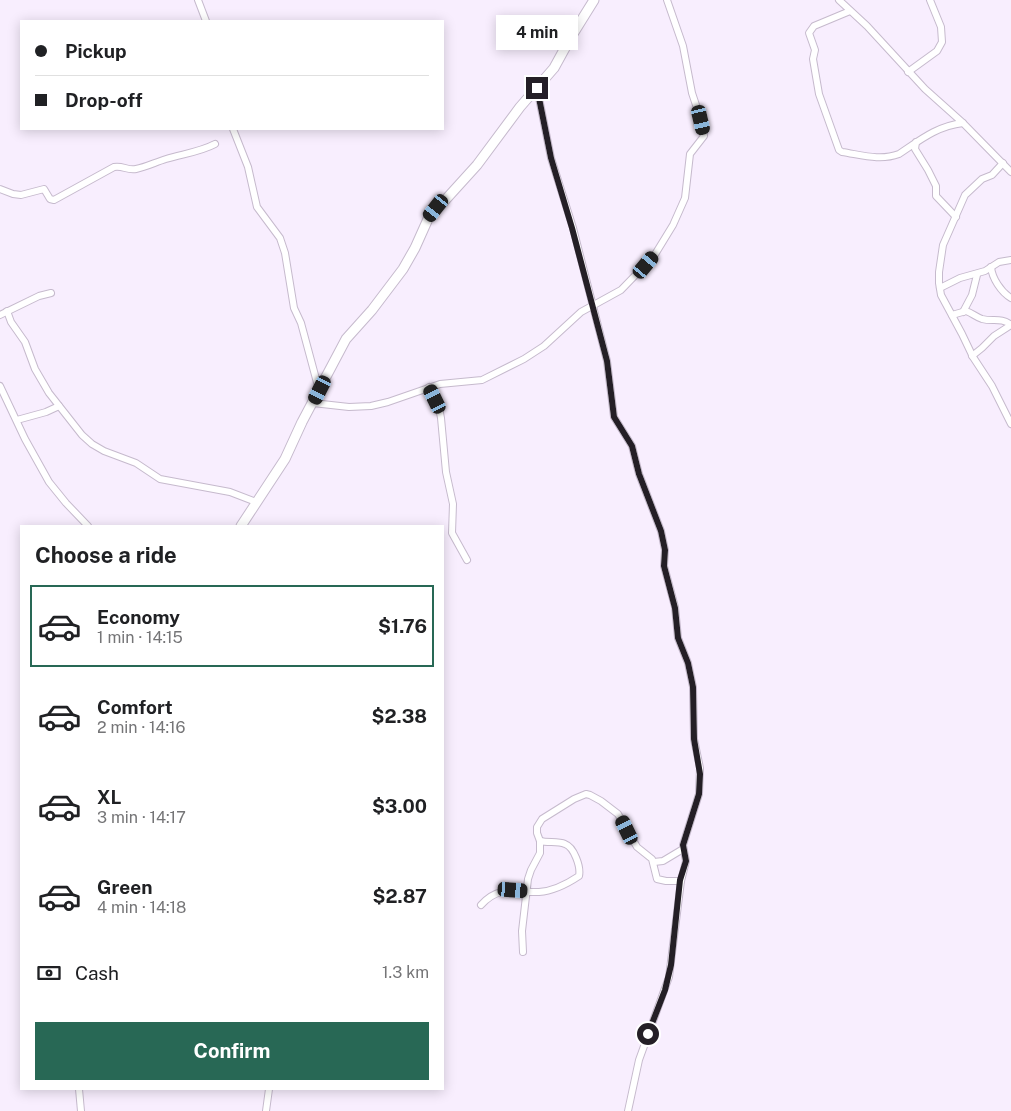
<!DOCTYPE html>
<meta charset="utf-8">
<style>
:root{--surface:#fff;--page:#f2f2f2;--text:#202124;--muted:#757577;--line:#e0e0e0;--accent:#286855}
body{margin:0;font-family:"Public Sans",sans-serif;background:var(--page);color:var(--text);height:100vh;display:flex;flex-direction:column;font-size:19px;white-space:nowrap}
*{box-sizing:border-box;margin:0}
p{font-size:16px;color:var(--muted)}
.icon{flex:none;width:28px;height:28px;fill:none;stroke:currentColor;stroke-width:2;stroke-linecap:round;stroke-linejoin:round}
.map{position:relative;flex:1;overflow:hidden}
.details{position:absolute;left:20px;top:525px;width:424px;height:565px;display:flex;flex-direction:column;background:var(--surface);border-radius:0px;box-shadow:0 2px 12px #0003}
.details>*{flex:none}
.guide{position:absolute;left:20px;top:20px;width:424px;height:110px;border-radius:0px;box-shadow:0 2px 12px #0003;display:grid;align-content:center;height:110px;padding:0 15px;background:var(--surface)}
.end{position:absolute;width:22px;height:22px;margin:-11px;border:6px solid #241f26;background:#fff;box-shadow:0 0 0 2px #fff}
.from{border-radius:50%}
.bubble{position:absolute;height:35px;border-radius:0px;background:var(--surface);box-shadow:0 2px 12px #0003;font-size:16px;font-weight:700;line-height:35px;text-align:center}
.car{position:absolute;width:15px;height:30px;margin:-15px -8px;border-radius:6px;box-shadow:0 0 4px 1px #0007;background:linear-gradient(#222 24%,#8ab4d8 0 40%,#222 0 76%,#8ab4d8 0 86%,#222 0)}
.guide b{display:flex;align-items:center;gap:18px;height:48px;font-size:19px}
.guide b+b{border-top:1px solid var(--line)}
.guide i{width:12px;height:12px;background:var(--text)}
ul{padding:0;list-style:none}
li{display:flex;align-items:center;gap:15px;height:82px;margin:0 10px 8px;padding:0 5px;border:2px solid transparent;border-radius:0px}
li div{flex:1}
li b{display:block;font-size:19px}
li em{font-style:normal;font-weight:700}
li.active{border-color:var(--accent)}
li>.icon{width:45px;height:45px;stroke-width:1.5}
h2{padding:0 15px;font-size:22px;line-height:60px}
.pay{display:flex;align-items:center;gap:12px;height:55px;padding:0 15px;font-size:19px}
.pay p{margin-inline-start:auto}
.action{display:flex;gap:10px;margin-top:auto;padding:10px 15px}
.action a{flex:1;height:58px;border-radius:0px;background:var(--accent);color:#fff;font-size:20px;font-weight:700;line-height:58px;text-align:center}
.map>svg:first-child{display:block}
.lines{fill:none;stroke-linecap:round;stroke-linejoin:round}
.minor-casing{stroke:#c6bacd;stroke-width:8}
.major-casing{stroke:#c6bacd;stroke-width:11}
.minor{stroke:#fff;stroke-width:6}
.major{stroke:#fff;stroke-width:9}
.route{stroke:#241f26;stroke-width:6}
</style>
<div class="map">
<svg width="1011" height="1111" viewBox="0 0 1011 1111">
<rect width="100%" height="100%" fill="#f8eefe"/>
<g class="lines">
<defs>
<g id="minor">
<polyline points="198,0 206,21"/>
<polyline points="839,0 867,26 925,89 963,123 1011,172"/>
<path d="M 850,11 L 814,26 L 809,33 L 815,50 L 813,59 L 819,94 L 839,150 L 842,152 C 862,155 880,161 899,154 C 920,140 937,126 963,123"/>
<polyline points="908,72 937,51 942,42 941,27 930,0"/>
<polyline points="537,88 551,158 573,228 607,361 614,417 632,446 639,474 661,531 665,550 664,566 675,607 678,638 688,663 693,687 694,739 700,768 699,794 683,845 686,861 681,881 669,977 639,1060 628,1111"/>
<polyline points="233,129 248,167 257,207 280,238 285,253 294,308 301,323 319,390"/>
<polyline points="916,142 915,149 928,170 936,186 936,196 956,217"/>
<polyline points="1003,163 992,175 982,179 965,195 943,245 939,272 939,283 941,295 962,334 973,357 992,386 1011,424"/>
<path d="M 0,189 L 13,194 L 21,195 L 44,189 L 50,199 L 54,200 L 114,167 C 122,165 128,171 136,169 C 146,167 156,162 166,159 C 182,154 200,152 215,144"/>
<path d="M 991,267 C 992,278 1001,292 1011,298"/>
<polyline points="940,288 960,278 985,271 999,262 1011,260"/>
<polyline points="7,311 11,322 25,342 35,369 49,393 82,435 92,444 104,451 136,463 160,479 230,492 256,502"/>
<polyline points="963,312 972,295 977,275"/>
<polyline points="0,315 39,296 51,293"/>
<path d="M 952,315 L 966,311 C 972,313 976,317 982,319 C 993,322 1001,317 1011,325"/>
<polyline points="972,356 982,348 994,336 1011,325"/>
<polyline points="0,386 25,439 49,482 66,503 88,526"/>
<polyline points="429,387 439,408 441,418 446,472 453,504 452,533 467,560"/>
<polyline points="313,403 349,407 371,406 388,402 440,384 482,380 524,359 544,346 581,312 621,290 654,256 673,225 685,198 690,154 704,136 701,120 692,93 683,46 667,0"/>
<polyline points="17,420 46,412 59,406"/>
<polyline points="654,862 663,861 683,849"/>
<path d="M 481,905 C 500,884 516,893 539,892 C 554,891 567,884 579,876 C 581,867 574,847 565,844 C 558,841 548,843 540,841"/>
<polyline points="523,952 522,931 528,879 531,870 540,853 540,841 537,833 537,827 542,819 574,799 586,794 590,795 601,801 618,814 637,847 652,859 657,879 666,881 681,881"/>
<polyline points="79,1089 81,1111"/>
<polyline points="266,1111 269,1089"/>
</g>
<polyline id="major" points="241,526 285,459 302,422 346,339 372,310 403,269 415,248 428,219 477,165 520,107 554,68 571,37 594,0"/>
</defs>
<use href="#minor" class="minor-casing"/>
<use href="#major" class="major-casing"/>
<use href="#minor" class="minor"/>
<use href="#major" class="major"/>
</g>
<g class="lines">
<polyline class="route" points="537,88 551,158 572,228 607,361 614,417 632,446 639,474 661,531 665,550 664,566 675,608 678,638 688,663 693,687 694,739 700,774 699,794 683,845 686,861 680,880 671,965 665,990 648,1034"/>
</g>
</svg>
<i class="end from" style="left:648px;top:1034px"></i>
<i class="end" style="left:537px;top:88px"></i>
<div class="bubble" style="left:496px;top:15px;width:82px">4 min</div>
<i class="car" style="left:701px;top:120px;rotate:167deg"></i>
<i class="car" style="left:436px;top:208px;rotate:218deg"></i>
<i class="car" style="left:646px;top:265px;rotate:40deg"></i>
<i class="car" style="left:320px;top:390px;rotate:207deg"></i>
<i class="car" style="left:435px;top:399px;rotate:334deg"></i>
<i class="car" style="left:627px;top:830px;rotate:334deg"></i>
<i class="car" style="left:513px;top:890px;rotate:94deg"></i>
<div class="guide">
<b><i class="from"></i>Pickup</b>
<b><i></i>Drop-off</b>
</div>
<section class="details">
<h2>Choose a ride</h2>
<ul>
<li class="active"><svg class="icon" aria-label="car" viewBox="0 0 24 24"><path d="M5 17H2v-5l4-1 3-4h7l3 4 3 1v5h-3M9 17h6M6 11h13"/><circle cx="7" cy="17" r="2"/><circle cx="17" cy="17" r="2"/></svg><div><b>Economy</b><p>1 min · 14:15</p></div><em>$1.76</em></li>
<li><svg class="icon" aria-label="car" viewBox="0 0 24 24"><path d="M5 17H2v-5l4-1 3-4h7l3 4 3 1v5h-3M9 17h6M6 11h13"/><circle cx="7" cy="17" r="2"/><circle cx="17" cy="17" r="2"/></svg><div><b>Comfort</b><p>2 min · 14:16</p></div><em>$2.38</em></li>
<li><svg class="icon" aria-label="car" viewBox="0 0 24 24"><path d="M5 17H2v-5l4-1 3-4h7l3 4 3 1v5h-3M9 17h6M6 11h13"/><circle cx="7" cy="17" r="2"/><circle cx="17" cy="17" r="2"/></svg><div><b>XL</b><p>3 min · 14:17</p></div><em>$3.00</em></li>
<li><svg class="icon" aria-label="car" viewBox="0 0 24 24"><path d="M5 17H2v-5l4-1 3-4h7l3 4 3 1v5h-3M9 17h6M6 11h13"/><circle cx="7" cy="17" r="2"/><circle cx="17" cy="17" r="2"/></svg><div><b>Green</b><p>4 min · 14:18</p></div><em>$2.87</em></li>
</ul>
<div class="pay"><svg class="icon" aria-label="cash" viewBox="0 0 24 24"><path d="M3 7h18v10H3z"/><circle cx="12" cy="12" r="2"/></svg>Cash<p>1.3 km</p></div>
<div class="action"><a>Confirm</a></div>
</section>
</div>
